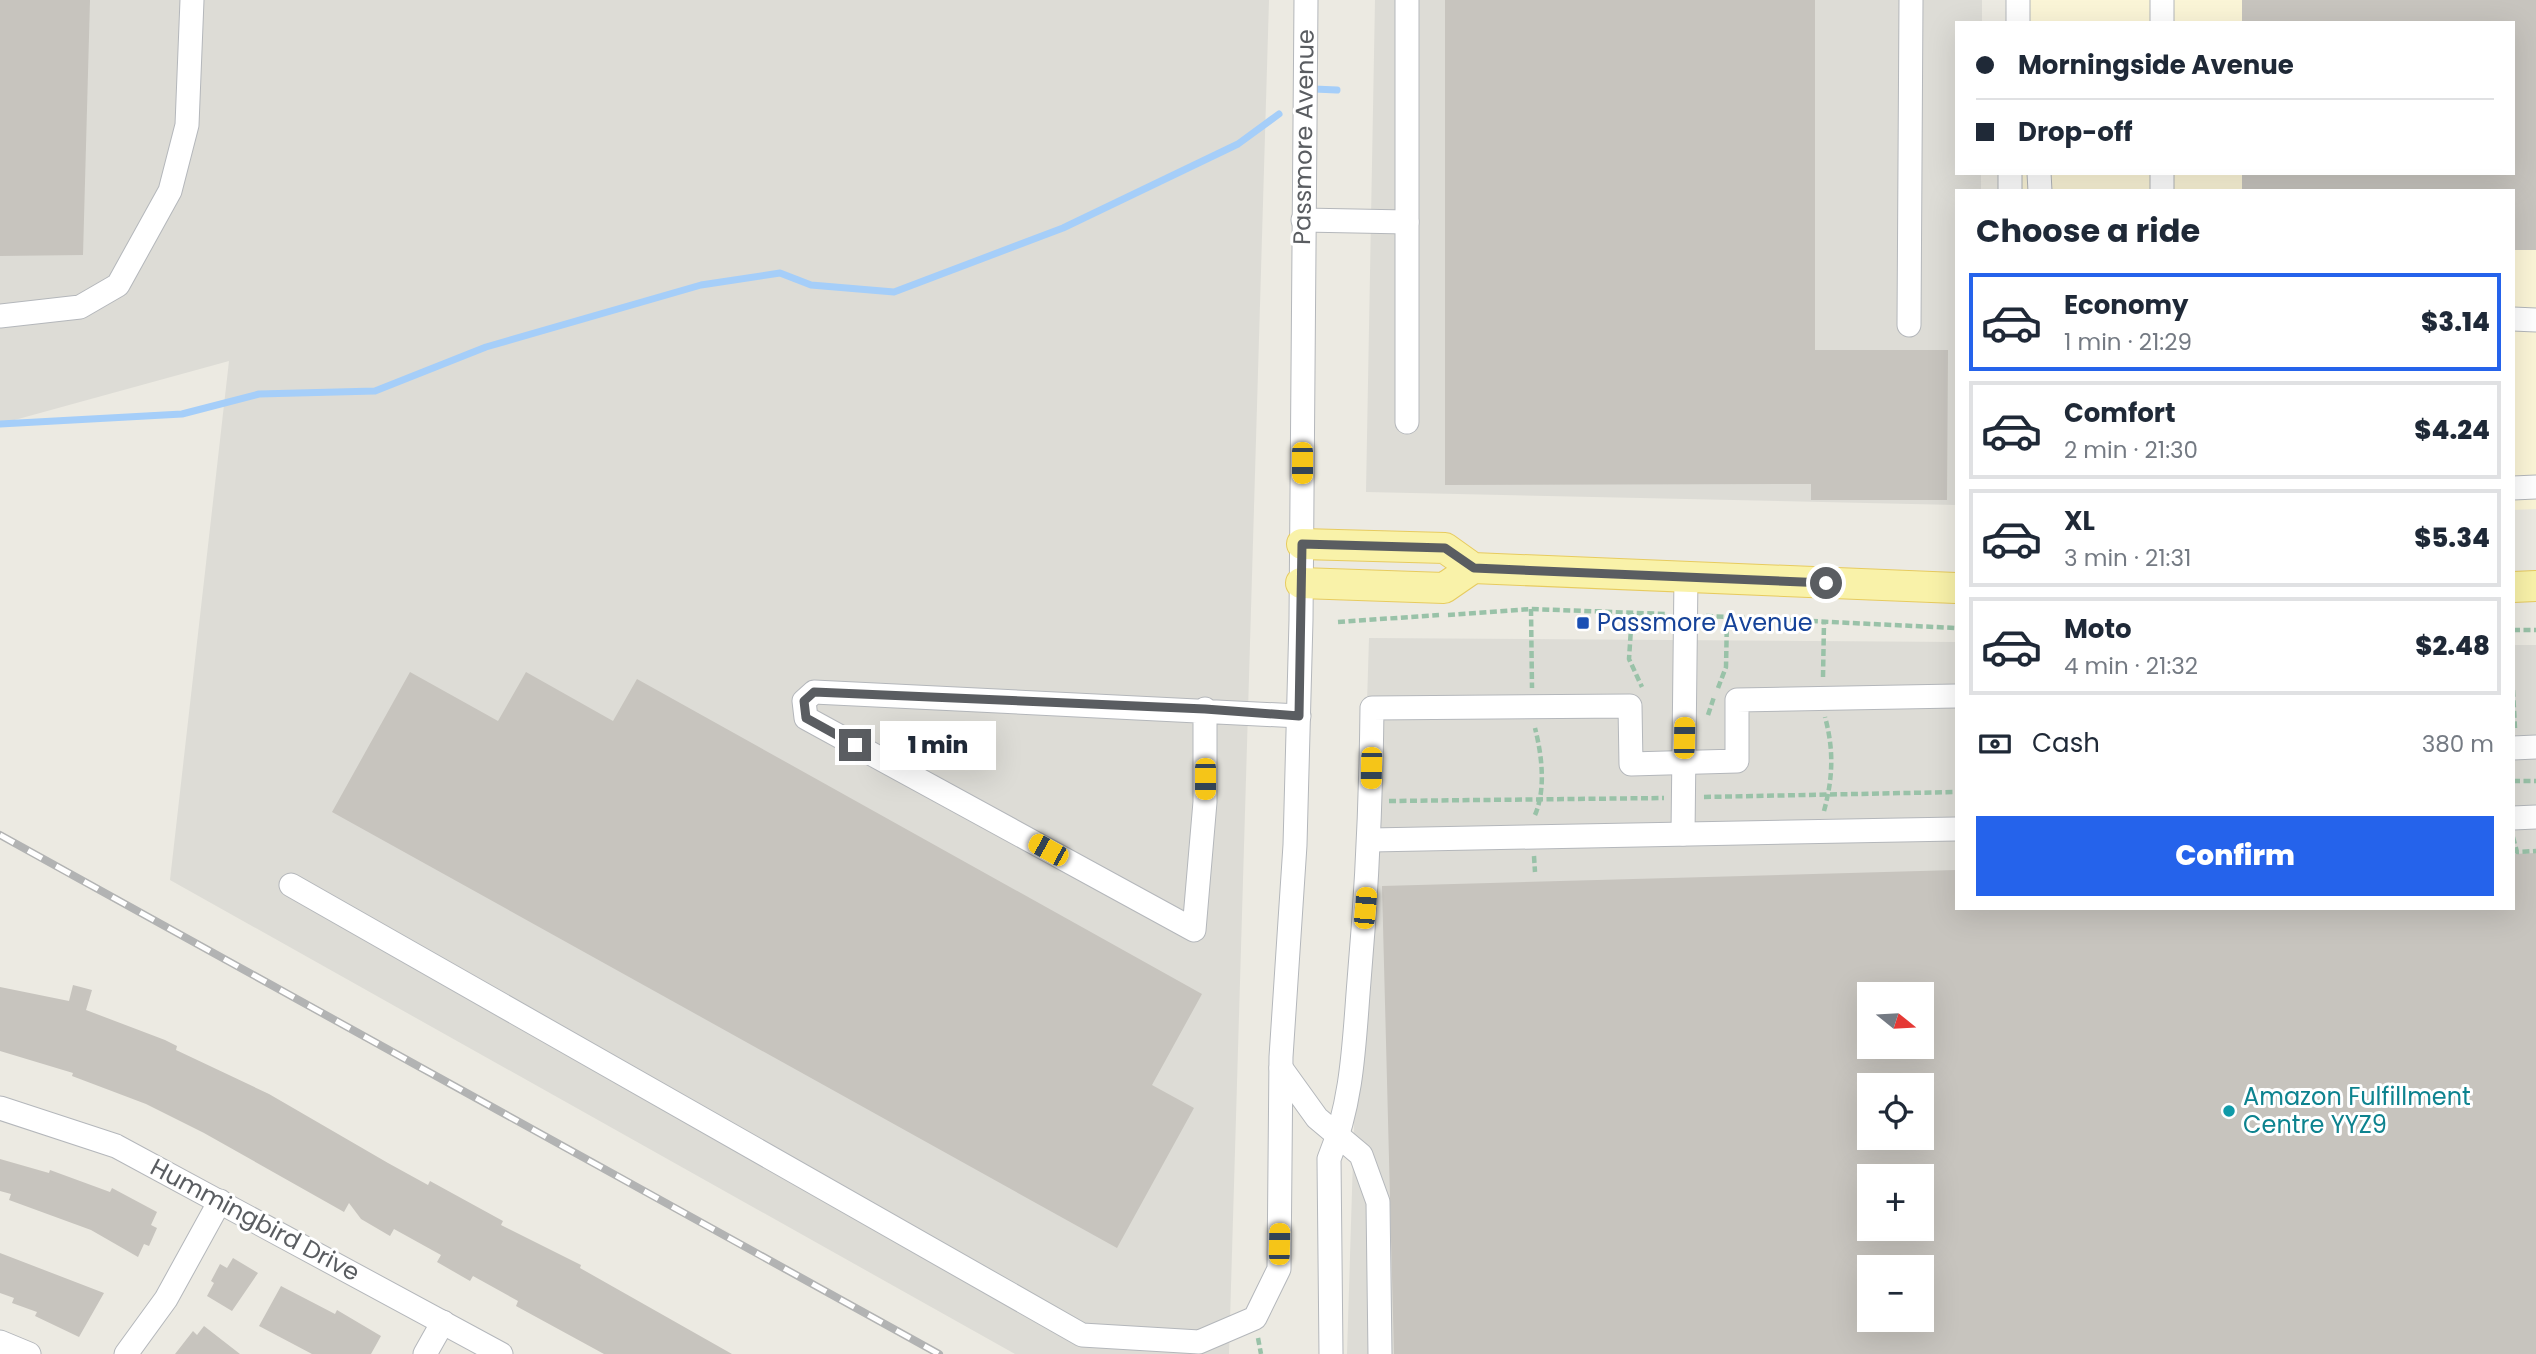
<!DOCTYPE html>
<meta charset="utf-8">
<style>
:root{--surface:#fff;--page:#f2f2f3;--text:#1f2937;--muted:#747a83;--line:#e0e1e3;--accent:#2563eb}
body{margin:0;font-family:Poppins,sans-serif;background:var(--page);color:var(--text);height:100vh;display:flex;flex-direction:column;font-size:26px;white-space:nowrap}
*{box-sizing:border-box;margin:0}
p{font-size:23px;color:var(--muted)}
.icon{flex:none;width:38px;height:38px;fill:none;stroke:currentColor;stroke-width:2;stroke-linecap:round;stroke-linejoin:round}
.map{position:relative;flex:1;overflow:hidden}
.sheet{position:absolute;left:1955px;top:189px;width:560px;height:721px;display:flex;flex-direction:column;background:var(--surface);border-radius:0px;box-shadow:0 7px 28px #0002}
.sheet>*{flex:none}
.top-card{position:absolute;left:1955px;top:21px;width:560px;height:154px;border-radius:0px;box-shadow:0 7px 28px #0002;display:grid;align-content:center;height:154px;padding:0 21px;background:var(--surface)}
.needle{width:46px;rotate:108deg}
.buttons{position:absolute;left:1857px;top:982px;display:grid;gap:14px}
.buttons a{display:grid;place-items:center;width:77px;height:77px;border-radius:0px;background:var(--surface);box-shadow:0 7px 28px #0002;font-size:35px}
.end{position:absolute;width:32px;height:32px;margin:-16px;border:9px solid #5a5d61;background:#fff;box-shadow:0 0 0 4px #fff}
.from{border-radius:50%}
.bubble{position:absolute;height:49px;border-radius:0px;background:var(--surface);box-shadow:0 7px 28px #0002;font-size:23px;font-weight:800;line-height:49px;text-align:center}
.car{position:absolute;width:21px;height:42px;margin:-21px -10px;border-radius:9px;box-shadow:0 0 5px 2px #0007;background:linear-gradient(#f5c518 24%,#345 0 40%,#f5c518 0 76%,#345 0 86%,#f5c518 0)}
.top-card b{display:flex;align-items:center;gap:24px;height:66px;font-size:26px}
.top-card b+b{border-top:2px solid var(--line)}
.top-card i{width:18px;height:18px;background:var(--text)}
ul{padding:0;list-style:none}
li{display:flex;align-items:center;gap:21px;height:98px;margin:0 14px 10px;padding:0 7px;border:4px solid var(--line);border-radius:0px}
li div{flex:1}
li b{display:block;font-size:26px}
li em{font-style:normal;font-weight:800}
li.active{border-color:var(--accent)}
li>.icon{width:63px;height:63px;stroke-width:1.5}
h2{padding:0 21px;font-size:32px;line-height:84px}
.pay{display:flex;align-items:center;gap:18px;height:77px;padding:0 21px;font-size:26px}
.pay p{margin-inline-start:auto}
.cta{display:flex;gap:14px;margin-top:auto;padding:14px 21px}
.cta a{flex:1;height:80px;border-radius:0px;background:var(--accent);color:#fff;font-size:28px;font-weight:800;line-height:80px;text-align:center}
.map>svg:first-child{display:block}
.commercial{fill:#fbf5d7}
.industrial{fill:#dddcd6;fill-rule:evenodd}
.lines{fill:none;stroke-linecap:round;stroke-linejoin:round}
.stream{stroke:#a5cef9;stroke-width:7}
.building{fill:#c7c4be;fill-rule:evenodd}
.minor-casing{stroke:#b4b7bb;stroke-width:25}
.major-casing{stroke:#e7cb5f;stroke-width:32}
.path{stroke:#99c2a8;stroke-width:4.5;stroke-dasharray:7 3.5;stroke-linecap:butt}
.minor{stroke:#fff;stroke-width:23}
.major{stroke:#f9f2a9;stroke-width:30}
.rail-casing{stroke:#b2b3b3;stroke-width:8}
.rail{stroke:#fff;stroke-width:5;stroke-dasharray:16;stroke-linecap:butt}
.route{stroke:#5a5d61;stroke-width:9}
.transit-dot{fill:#1a4fb4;stroke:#fff;stroke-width:2.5}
.culture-dot{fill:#0f9aa8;stroke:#fff;stroke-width:2.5}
.labels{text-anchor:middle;stroke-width:6;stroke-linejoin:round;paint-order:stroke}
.street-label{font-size:24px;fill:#5a5d61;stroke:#fff}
.transit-label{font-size:24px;fill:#164399;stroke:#fff;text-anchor:start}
.culture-label{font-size:24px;fill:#0d838f;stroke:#fff;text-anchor:start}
</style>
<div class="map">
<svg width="2536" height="1354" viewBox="0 0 2536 1354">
<rect width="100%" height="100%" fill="#eceae2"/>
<polygon class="commercial" points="2022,0 2536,0 2536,509 2513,510 2513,191 2022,191 2022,173 2513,173 2513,23 2022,23"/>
<g class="industrial">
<polygon points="0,0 1269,0 1229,1354 1015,1354 170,880 229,361 0,424"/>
<polygon points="1375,0 1982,0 1982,23 1956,23 1956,173 1981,173 1981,191 1956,191 1956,505 1366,492"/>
<path d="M 1369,638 L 1956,642 L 1956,908 L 2513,908 L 2513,645 L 2536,645 L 2536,1354 L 1347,1354 ZM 1869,994 L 1922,994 L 1922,1046 L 1869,1046 ZM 1869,1085 L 1922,1085 L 1922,1138 L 1869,1138 ZM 1869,1176 L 1922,1176 L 1922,1228 L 1869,1228 ZM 1869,1267 L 1922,1267 L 1922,1320 L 1869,1320 Z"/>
</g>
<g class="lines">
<g class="stream">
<polyline points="1314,89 1337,90"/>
<polyline points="0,424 182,414 259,394 375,391 486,347 701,285 780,273 811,285 894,292 1063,228 1238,144 1279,114"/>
</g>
</g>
<g class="building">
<polygon points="0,0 90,0 83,255 0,256"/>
<polygon points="1445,0 1815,0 1815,350 1948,350 1947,500 1811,500 1811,484 1445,485"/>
<polygon points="2242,0 2536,0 2536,250 2513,250 2513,191 2242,191 2242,173 2513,173 2513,23 2242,23"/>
<polygon points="410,672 498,721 526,672 613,721 637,679 1202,994 1152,1085 1194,1108 1117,1248 332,812"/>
<path d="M 2536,853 L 2536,1354 L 1394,1354 L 1382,886 L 1956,870 L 1956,908 L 2513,908 L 2513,854 ZM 1869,994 L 1922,994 L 1922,1046 L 1869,1046 ZM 1869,1085 L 1922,1085 L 1922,1138 L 1869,1138 ZM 1869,1176 L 1922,1176 L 1922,1228 L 1869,1228 ZM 1869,1267 L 1922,1267 L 1922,1320 L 1869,1320 Z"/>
<polygon points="73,985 92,990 86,1010 165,1040 177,1046 176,1050 269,1094 388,1163 428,1185 430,1181 503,1221 501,1225 581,1265 580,1268 732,1354 604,1354 516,1306 518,1301 473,1276 470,1281 437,1262 441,1255 394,1229 390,1236 361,1219 349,1203 344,1212 204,1133 146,1104 72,1076 73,1073 0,1051 0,987 69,1001"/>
<polygon points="0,1159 49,1173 50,1170 110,1192 112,1188 157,1212 151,1225 157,1228 149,1246 144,1244 138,1257 91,1230 9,1200 11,1194 0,1191"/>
<polygon points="0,1253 104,1293 79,1337 35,1316 37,1312 12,1303 14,1298 0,1293"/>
<polygon points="233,1258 258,1273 232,1311 207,1296 214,1283 211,1281 220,1264 227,1268"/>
<polygon points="281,1286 335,1314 337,1310 381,1336 371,1354 312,1354 259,1326"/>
<polygon points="204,1326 240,1354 175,1354 193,1331 197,1335"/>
</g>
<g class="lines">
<defs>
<g id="minor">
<polyline points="1407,0 1407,422"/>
<polyline points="2018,0 2018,23"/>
<polyline points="2162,23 2162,0"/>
<polyline points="2010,173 2010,191"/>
<polyline points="2039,173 2040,191"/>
<polyline points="2162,191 2162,173"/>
<polyline points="1303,220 1407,222"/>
<polyline points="0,316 80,307 118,285 170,191 187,125 192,0"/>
<polyline points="2513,319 2536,320"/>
<polyline points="1909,325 1911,0"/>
<polyline points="2513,488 2536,487"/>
<polyline points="1205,709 1205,802 1194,930 806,718 804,701 814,692 1299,716"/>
<polyline points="2513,748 2536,747"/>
<polyline points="2513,818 2536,817"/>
<polyline points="1683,834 1686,576"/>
<polyline points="1371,840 1956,829"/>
<polyline points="291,885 1082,1335 1199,1342 1255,1318 1279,1269 1281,1057 1295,845 1301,620 1306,0"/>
<polyline points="1281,1068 1317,1118 1361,1155 1378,1202 1380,1354"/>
<polyline points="0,1108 116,1146 501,1354"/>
<polyline points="0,1342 29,1354"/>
<polyline points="126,1354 166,1299 220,1201"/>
<polyline points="425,1354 443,1322"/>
<path d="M 1331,1354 L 1329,1159 C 1353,1101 1354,1042 1359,981 C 1367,889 1371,799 1372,708 L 1630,706 L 1631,764 L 1737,761 L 1737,700 L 1956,696"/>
</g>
<g id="major">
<polyline points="1302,544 1445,548 1473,568 1956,588"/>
<polyline points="1301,583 1444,588 1473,568"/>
<polyline points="2513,587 2536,586"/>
</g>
</defs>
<use href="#minor" class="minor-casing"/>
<use href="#major" class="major-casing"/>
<g class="path">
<polyline points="1531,609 1532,688"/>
<polyline points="1632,613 1629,659 1642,687"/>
<polyline points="1448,615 1531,609 1666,614"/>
<polyline points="1706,616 1956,628"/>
<polyline points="1338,622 1439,615"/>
<polyline points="2513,630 2536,630"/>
<polyline points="1823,677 1824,622"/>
<polyline points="1718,688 1726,667 1727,617"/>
<polyline points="2513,690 2515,728"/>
<polyline points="1708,715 1714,697"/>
<polyline points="2513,781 2536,781"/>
<polyline points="1704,797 1956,792"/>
<polyline points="1389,801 1664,798"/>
<path d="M 1824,811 C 1833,778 1834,750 1825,717"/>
<path d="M 1535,815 C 1546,789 1542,756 1535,728"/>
<polyline points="2513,837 2517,852 2536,851"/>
<polyline points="1534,856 1535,872"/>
<polyline points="1258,1338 1261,1354"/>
</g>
<use href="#minor" class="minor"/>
<use href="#major" class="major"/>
<defs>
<polyline id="rail" points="0,835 939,1354"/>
</defs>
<use href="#rail" class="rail-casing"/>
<use href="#rail" class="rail"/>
</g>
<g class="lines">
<polyline class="route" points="855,745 806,718 804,701 814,692 1205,709 1299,716 1302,544 1445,548 1474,568 1826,583"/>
</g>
<rect class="transit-dot" x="1576" y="616" width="14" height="14" rx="3.5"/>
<circle class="culture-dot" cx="2229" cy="1111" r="7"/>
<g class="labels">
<g class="street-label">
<text transform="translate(1304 137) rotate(-89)" y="8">Passmore Avenue</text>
<text transform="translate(255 1220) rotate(28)" y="8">Hummingbird Drive</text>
</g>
<g class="transit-label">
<text x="1597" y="631">Passmore Avenue</text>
</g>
<g class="culture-label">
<text x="2243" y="1105">Amazon Fulfillment<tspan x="2243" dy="28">Centre YYZ9</tspan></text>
</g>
</g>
</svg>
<div class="buttons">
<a><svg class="needle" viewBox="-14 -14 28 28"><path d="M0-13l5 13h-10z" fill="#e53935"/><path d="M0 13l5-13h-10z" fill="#747a83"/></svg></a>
<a><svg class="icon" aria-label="locate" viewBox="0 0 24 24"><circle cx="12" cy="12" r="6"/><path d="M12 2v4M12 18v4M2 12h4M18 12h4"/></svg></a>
<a>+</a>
<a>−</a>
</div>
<i class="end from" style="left:1826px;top:583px"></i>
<i class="end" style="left:855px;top:745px"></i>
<div class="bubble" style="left:880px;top:721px;width:116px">1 min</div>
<i class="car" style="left:1302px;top:463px;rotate:180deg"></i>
<i class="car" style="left:1684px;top:738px;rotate:1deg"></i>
<i class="car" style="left:1371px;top:768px;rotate:181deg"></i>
<i class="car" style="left:1205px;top:779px;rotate:180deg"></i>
<i class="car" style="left:1048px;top:850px;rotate:299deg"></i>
<i class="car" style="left:1365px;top:908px;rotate:5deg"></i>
<i class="car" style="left:1279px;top:1244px;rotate:1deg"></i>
<div class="top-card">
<b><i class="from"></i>Morningside Avenue</b>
<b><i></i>Drop-off</b>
</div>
<section class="sheet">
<h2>Choose a ride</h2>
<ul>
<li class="active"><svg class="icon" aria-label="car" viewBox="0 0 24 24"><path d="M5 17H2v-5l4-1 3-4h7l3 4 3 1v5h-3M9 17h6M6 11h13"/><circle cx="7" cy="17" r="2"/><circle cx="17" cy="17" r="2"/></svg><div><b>Economy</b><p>1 min · 21:29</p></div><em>$3.14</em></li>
<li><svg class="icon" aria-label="car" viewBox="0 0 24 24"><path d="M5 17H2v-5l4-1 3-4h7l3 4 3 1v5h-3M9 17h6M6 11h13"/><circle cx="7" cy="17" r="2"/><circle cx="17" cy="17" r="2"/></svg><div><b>Comfort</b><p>2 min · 21:30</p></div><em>$4.24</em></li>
<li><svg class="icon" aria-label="car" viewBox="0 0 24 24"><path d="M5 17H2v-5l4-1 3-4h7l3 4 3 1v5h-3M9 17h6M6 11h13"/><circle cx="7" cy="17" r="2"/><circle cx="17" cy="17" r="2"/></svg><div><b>XL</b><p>3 min · 21:31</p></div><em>$5.34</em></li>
<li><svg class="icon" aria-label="car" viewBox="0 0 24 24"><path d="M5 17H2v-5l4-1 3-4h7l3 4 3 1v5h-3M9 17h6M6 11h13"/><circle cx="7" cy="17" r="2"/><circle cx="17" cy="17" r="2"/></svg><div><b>Moto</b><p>4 min · 21:32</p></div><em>$2.48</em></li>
</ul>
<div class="pay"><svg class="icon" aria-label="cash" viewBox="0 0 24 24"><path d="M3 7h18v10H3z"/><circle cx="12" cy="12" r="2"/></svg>Cash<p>380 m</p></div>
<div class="cta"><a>Confirm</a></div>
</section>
</div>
